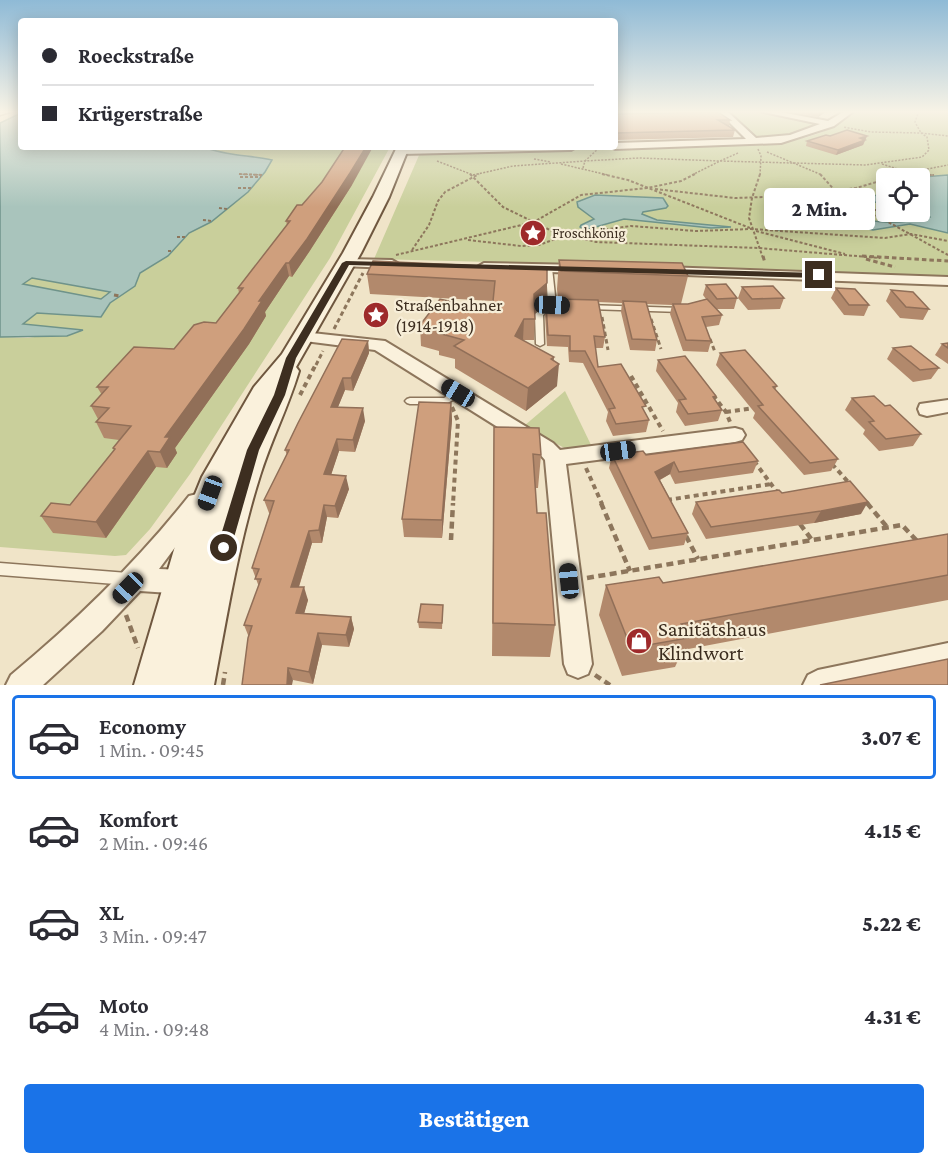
<!DOCTYPE html>
<html lang="de">
<meta charset="utf-8">
<style>
:root{--surface:#fff;--page:#f2f2f3;--text:#2b2b33;--muted:#7c7c81;--line:#e1e1e2;--accent:#1a73e8}
body{margin:0;font-family:"Crimson Pro",serif;background:var(--page);color:var(--text);height:100vh;display:flex;flex-direction:column;font-size:22px;white-space:nowrap}
*{box-sizing:border-box;margin:0}
p{font-size:20px;color:var(--muted)}
.icon{flex:none;width:33px;height:33px;fill:none;stroke:currentColor;stroke-width:2;stroke-linecap:round;stroke-linejoin:round}
.map{position:relative;height:685px;overflow:hidden}
.sheet{display:flex;flex-direction:column;background:var(--surface);flex:1}
.sheet>*{flex:none}
.hud{position:absolute;left:18px;top:18px;width:600px;height:132px;border-radius:6px;box-shadow:0 3px 15px #0003;display:grid;align-content:center;height:132px;padding:0 24px;background:var(--surface)}
.fabs{position:absolute;left:876px;top:168px;display:grid;gap:12px}
.fabs a{display:grid;place-items:center;width:54px;height:54px;border-radius:6px;background:var(--surface);box-shadow:0 3px 15px #0003;font-size:30px}
.end{position:absolute;width:27px;height:27px;margin:-14px;border:8px solid #3d2e20;background:#fff;box-shadow:0 0 0 3px #fff}
.from{border-radius:50%}
.bubble{position:absolute;height:42px;border-radius:6px;background:var(--surface);box-shadow:0 3px 15px #0003;font-size:20px;font-weight:800;line-height:42px;text-align:center}
.car{position:absolute;width:18px;height:36px;margin:-18px -9px;border-radius:8px;box-shadow:0 0 4px 2px #0007;background:linear-gradient(#222 24%,#8ab4d8 0 40%,#222 0 76%,#8ab4d8 0 86%,#222 0)}
.hud b{display:flex;align-items:center;gap:21px;height:57px;font-size:22px}
.hud b+b{border-top:2px solid var(--line)}
.hud i{width:15px;height:15px;background:var(--text)}
ul{padding:10px 0 0;list-style:none}
li{display:flex;align-items:center;gap:18px;height:84px;margin:0 12px 9px;padding:0 12px;border:3px solid transparent;border-radius:6px}
li div{flex:1}
li b{display:block;font-size:22px}
li em{font-style:normal;font-weight:800}
li.on{border-color:var(--accent)}
li>.icon{width:54px;height:54px;stroke-width:1.5}
.cta{display:flex;gap:12px;margin-top:auto;padding:12px 24px}
.cta a{flex:1;height:69px;border-radius:6px;background:var(--accent);color:#fff;font-size:24px;font-weight:800;line-height:69px;text-align:center}
.map>svg:first-child{display:block}
.green{fill:#c9cf9b;fill-rule:evenodd}
.water{fill:#a9c4bc;stroke:#6f938a;stroke-width:1.5;fill-rule:evenodd}
.lines{fill:none;stroke-linecap:round;stroke-linejoin:round}
.lane-casing{stroke:#8d765c;stroke-width:3}
.street-casing{stroke:#8d765c;stroke-width:4}
.secondary-casing{stroke:#6f573f;stroke-width:4}
.path-far4{stroke:#8d765c;stroke-width:1.5;stroke-dasharray:2 1.5;stroke-linecap:butt}
.path-far3{stroke:#8d765c;stroke-width:2;stroke-dasharray:3 2;stroke-linecap:butt}
.path-far2{stroke:#8d765c;stroke-width:3;stroke-dasharray:4.5 3;stroke-linecap:butt}
.path-far1{stroke:#8d765c;stroke-width:4;stroke-dasharray:5 4;stroke-linecap:butt}
.path{stroke:#8d765c;stroke-width:4.5;stroke-dasharray:7 4.5;stroke-linecap:butt}
.lane{fill:#faf1dc;fill-rule:evenodd}
.street{fill:#faf1dc;fill-rule:evenodd}
.secondary{fill:#faf1dc;fill-rule:evenodd}
.wall{fill:#b2896c}
.shaded-wall{fill:#916f58}
.building{fill:#cf9f7d;stroke:#916f58;stroke-width:1.5}
.route{fill:#3d2e20}
.labels{text-anchor:middle;stroke-width:4.5;stroke-linejoin:round;paint-order:stroke}
.far-poi-label{font-size:15px;fill:#3d2e20;stroke:#f7eed8;text-anchor:start}
.poi-label{font-size:18px;fill:#3d2e20;stroke:#f7eed8;text-anchor:start}
.near-poi-label{font-size:21px;fill:#3d2e20;stroke:#f7eed8;text-anchor:start}
</style>
<div class="map">
<svg width="948" height="685" viewBox="0 0 948 685">
<rect width="100%" height="100%" fill="#f0e4c8"/>
<g class="green">
<polygon points="728,111 753,111 821,124 800,133 757,139"/>
<path d="M 858,111 L 948,111 L 948,277 L 765,269 L 374,259 L 420,153 L 769,144 C 810,138 824,135 858,111 ZM 886,178 L 920,178 L 920,212 L 886,212 Z"/>
<polygon points="204,147 390,147 330,258 190,474 150,529 126,555 115,556 0,547 0,337 28,338 81,330 22,324 37,313 101,317 110,303 135,286 140,273 168,256 189,233 211,222 248,192 265,172 271,160 252,156 227,155"/>
<polygon points="32,278 111,292 101,299 22,284"/>
<polygon points="565,391 592,447 568,450 524,426"/>
</g>
<g class="water">
<path d="M 21,113 L 21,147 L 204,147 C 226,156 249,155 272,160 L 265,172 L 248,192 L 211,222 L 189,233 L 168,256 L 140,273 L 135,286 L 110,303 L 101,317 L 37,313 L 23,324 L 83,330 L 67,336 L 0,337 L 0,123 ZM 32,278 L 110,292 L 101,299 L 23,284 Z"/>
<path d="M 948,175 L 948,233 L 910,224 L 873,230 L 830,222 L 816,222 L 805,226 L 778,230 L 771,228 L 775,225 L 802,222 L 803,219 C 797,215 789,214 784,208 L 787,207 L 817,203 L 836,197 L 886,195 L 886,203 L 845,200 L 834,205 C 863,226 896,225 930,217 L 926,211 L 920,209 L 920,178 L 910,178 Z"/>
<polygon points="595,195 663,198 668,206 666,208 643,212 642,214 657,220 731,227 711,228 624,219 585,230 580,227 581,225 594,219 578,207 577,202"/>
</g>
<g class="lines">
<defs>
<g id="lane">
<polygon points="7,111 13,111 0,115 0,113"/>
<polygon points="549,266 552,268 556,305 543,315 544,344 540,346 536,344 535,314 548,304 546,268"/>
<polygon points="586,305 681,308 685,310 681,312 589,309 586,309 585,307"/>
<polygon points="458,390 461,391 463,393 461,395 446,404 410,404 407,403 405,401 407,399 410,398 444,398"/>
<polygon points="0,563 128,573 132,575 134,579 132,583 128,585 0,575"/>
</g>
<g id="street">
<polygon points="759,111 775,111 828,121 845,111 854,111 834,126 781,143 615,149 611,147 615,147 615,143 746,139 723,116 698,117 698,113 701,113 728,112 756,138 790,135 820,124"/>
<polygon points="576,147 571,150 401,154 396,151 401,148"/>
<polygon points="346,259 392,260 399,264 392,268 341,266 339,263"/>
<polygon points="484,263 581,265 588,269 581,273 479,270 477,267"/>
<polygon points="664,267 948,277 948,285 659,274 657,271"/>
<polygon points="303,332 385,341 553,443 560,450 735,428 742,430 745,435 742,440 735,442 566,464 592,664 588,674 578,678 568,674 564,664 545,460 539,453 375,350 297,340 295,337 297,334"/>
<polygon points="948,400 948,412 927,416 920,414 918,409 920,404"/>
<path d="M 197,494 L 205,496 L 208,503 L 159,569 L 185,570 L 194,574 L 198,582 L 194,590 L 185,594 L 140,591 L 102,631 L 43,685 L 6,685 L 11,675 C 76,621 136,563 189,496 Z"/>
<polygon points="948,643 948,671 885,685 803,685 808,675 818,670"/>
</g>
<path id="secondary" d="M 397,147 L 409,147 L 389,197 L 361,253 L 296,367 L 299,371 C 288,408 270,442 259,479 C 238,546 227,616 214,685 L 174,685 L 179,664 L 174,685 L 134,685 L 178,536 L 202,477 L 254,387 L 282,354 L 343,253 L 373,197 Z"/>
</defs>
<use href="#lane" class="lane-casing"/>
<use href="#street" class="street-casing"/>
<use href="#secondary" class="secondary-casing"/>
<g class="path-far4">
<polyline points="860,111 885,111"/>
<polyline points="919,111 915,122 921,133 948,136"/>
<polyline points="758,149 761,156 760,175"/>
<polyline points="767,152 822,175"/>
<polyline points="534,159 551,162"/>
<polyline points="437,161 473,175"/>
<polyline points="561,164 608,175"/>
<polyline points="882,164 907,172"/>
<polyline points="583,168 585,161 600,147"/>
<polyline points="239,174 263,175"/>
<polyline points="903,174 934,175"/>
<polyline points="473,175 513,166 585,161 639,158 720,161 738,153"/>
<polyline points="692,175 720,161 866,165 922,157 929,150 927,137 921,133 871,132 843,127"/>
<polyline points="896,175 948,165"/>
</g>
<g class="path-far3">
<polyline points="239,174 263,175"/>
<polyline points="470,174 503,207 552,231 596,242 758,248 880,258"/>
<polyline points="602,174 628,180 750,228"/>
<polyline points="760,174 752,198 749,218 763,258"/>
<polyline points="820,174 839,195 948,255"/>
<polyline points="903,174 934,175"/>
<polyline points="240,177 261,177"/>
<polyline points="238,188 251,188"/>
<polyline points="655,189 735,198 796,196 856,188 904,174"/>
<polyline points="219,208 227,209"/>
<polyline points="865,210 886,210"/>
<polyline points="203,220 212,221"/>
<polyline points="756,231 845,254"/>
<polyline points="177,237 186,237"/>
<polyline points="468,240 521,246 539,245 566,235 631,226 696,231 751,229 885,238 911,234 948,241"/>
<polyline points="412,250 429,225 438,201 445,192 479,174"/>
<polyline points="168,251 173,251"/>
<polyline points="396,255 534,222 581,195 647,188 681,181 695,174"/>
</g>
<g class="path-far2">
<polyline points="763,256 765,263"/>
<polyline points="862,256 948,261"/>
<polyline points="866,259 895,267"/>
<polyline points="114,295 120,296"/>
<polyline points="602,317 608,350"/>
<polyline points="651,319 661,349"/>
<polyline points="334,329 363,273"/>
<polyline points="710,339 715,352"/>
<polyline points="316,365 323,351"/>
</g>
<g class="path-far1">
<polyline points="631,376 663,431"/>
<polyline points="300,395 316,364"/>
<polyline points="713,395 726,412 730,422"/>
<polyline points="452,407 458,421 453,504"/>
<polyline points="726,412 754,408"/>
<polyline points="754,461 777,492"/>
<polyline points="832,464 850,484"/>
<polyline points="586,468 602,504"/>
<polyline points="667,500 771,484"/>
<polyline points="866,502 868,504"/>
</g>
<g class="path">
<polyline points="601,503 630,571"/>
<polyline points="867,503 887,527"/>
<polyline points="800,524 812,540"/>
<polyline points="686,536 698,559"/>
<polyline points="451,540 453,503"/>
<polyline points="587,578 902,525 917,541"/>
<polyline points="126,615 138,648"/>
<polyline points="595,675 610,685"/>
<polyline points="223,685 225,672"/>
</g>
<use href="#lane" class="lane"/>
<use href="#street" class="street"/>
<use href="#secondary" class="secondary"/>
</g>
<g class="wall">
<polygon points="615,111 680,111 615,113"/>
<polygon points="787,111 827,111 818,117"/>
<polygon points="615,114 730,120 729,126 735,130 733,137 615,140"/>
<polygon points="830,136 867,136 863,145 836,155 806,146 807,141"/>
<polygon points="352,185 309,252 292,277 289,276 265,312 266,316 249,344 175,448 177,453 167,468 156,467 106,538 53,533 41,516 70,505 114,450 113,448 119,440 104,438 96,422 98,419 91,406 102,395 97,387 174,349 216,323 239,293 238,288 287,225 286,221 302,205"/>
<polygon points="559,260 688,276 681,304 688,304 706,299 703,295 706,285 737,298 734,309 716,309 722,315 719,325 706,327 711,341 708,352 683,351 670,314 672,305 646,304 657,340 655,351 630,350 621,312 622,303 598,302 605,337 603,348 595,348 598,367 644,411 649,420 646,432 613,436 606,421 608,412 583,363 569,362 568,347 547,346 545,316 546,305 558,299 557,289"/>
<polygon points="547,269 546,303 535,312 534,340 523,340 554,361 557,386 526,411 455,368 455,359 439,355 439,351 421,346 420,325 492,311 493,301 370,294 367,274"/>
<polygon points="742,287 784,298 780,309 748,310 738,298"/>
<polygon points="836,288 869,305 864,316 844,315 831,298"/>
<polygon points="891,290 929,309 923,320 900,318 886,301"/>
<polygon points="368,341 369,353 353,391 345,390 338,407 365,421 355,452 339,451 331,475 349,489 338,518 327,517 322,543 312,543 299,587 308,600 304,613 351,617 354,629 349,647 322,645 313,684 293,680 248,635 244,625 259,587 252,568 270,513 269,513 264,500 287,455 285,450"/>
<polygon points="948,343 948,364 935,355 942,344"/>
<polygon points="893,348 939,368 931,379 913,382 887,359"/>
<polygon points="720,353 777,386 775,390 838,459 831,471 804,475 753,418 755,413 716,365"/>
<polygon points="658,360 715,400 722,410 718,421 685,426 676,412 678,403 656,371"/>
<polygon points="852,398 885,406 921,434 913,446 879,451 863,434 865,430 845,410"/>
<polygon points="451,403 452,420 442,538 404,537 402,519"/>
<polygon points="494,427 541,455 538,488 535,488 537,513 555,625 550,657 492,656"/>
<polygon points="612,455 646,455 758,461 753,473 675,484 670,474 660,480 688,533 684,545 649,550 609,468"/>
<polygon points="782,493 861,514 814,523 706,539 692,514 696,502"/>
<polygon points="948,534 948,600 683,650 675,667 622,676 599,615 606,585 663,583"/>
<polygon points="443,605 442,629 419,628 418,622"/>
</g>
<g class="shaded-wall">
<polygon points="822,111 827,111 818,117 820,112"/>
<polygon points="867,136 863,145 836,155 838,150 860,138"/>
<polygon points="366,147 373,147 352,185 309,252 292,277 289,263"/>
<polygon points="286,263 289,276 265,312 266,316 249,344 175,448 177,453 167,468 160,452 165,437"/>
<polygon points="547,283 546,303 533,314 534,294"/>
<polygon points="524,319 523,340 515,336"/>
<polygon points="368,341 369,353 353,391 351,378"/>
<polygon points="554,357 553,369 559,364 557,386 526,411 528,388 551,359"/>
<polygon points="343,378 345,390 333,419 331,407"/>
<polygon points="451,403 452,420 442,538 442,520"/>
<polygon points="363,408 365,421 355,452 353,440"/>
<polygon points="337,439 339,451 327,487 324,474"/>
<polygon points="148,451 156,467 106,538 96,522"/>
<polygon points="674,462 670,474 652,484 655,472"/>
<polygon points="346,476 349,489 338,518 335,506"/>
<polygon points="868,502 861,514 814,523 821,511"/>
<polygon points="324,505 327,517 322,543 319,530"/>
<polygon points="309,531 312,543 295,599 291,587"/>
<polygon points="304,587 308,600 301,625 296,613"/>
<polygon points="351,617 354,629 349,647 346,635"/>
<polygon points="318,633 322,645 313,684 309,672"/>
<polygon points="288,668 293,680 292,685 287,685"/>
</g>
<g class="building">
<polygon points="718,112 730,120 718,120 735,130 615,133 615,114"/>
<polygon points="847,130 867,136 860,138 865,140 838,150 807,141 826,135 830,136"/>
<polygon points="345,147 366,147 350,173 307,239 289,263 286,263 259,301 262,301 244,329 165,437 170,437 160,452 148,451 96,522 41,516 51,503 70,505 115,449 113,448 131,426 96,422 109,408 91,406 108,387 97,387 134,347 174,349 194,325 204,322 216,323 243,288 238,288 290,221 286,221 297,205 302,205 322,182"/>
<polygon points="559,260 682,263 688,276 561,271"/>
<polygon points="373,261 547,269 547,283 534,294 535,319 524,319 515,336 554,357 551,359 559,364 528,388 454,346 464,340 438,333 440,330 420,325 440,299 492,311 495,281 367,274"/>
<polygon points="726,284 737,298 717,299 706,285"/>
<polygon points="773,286 784,298 752,299 742,287"/>
<polygon points="836,288 855,289 869,305 849,305"/>
<polygon points="891,290 913,292 929,309 906,307"/>
<polygon points="556,299 598,300 605,337 594,336 598,367 621,364 646,406 642,407 649,420 616,424 609,409 615,408 585,351 570,351 570,336 548,335 546,305"/>
<polygon points="707,299 722,315 702,317 711,341 686,340 673,304 688,304"/>
<polygon points="623,301 646,302 657,340 632,339"/>
<polygon points="342,339 368,341 351,378 343,378 331,407 363,408 353,440 337,439 324,474 346,476 335,506 324,505 319,530 309,531 291,587 304,587 296,613 351,617 346,635 318,633 309,672 288,668 287,685 242,685 248,638 252,626 244,625 261,579 255,579 259,569 252,568 274,501 264,500 289,450 285,450 298,423"/>
<polygon points="948,343 948,348 942,344"/>
<polygon points="911,346 939,368 920,370 893,348"/>
<polygon points="745,350 777,386 773,387 838,459 810,463 758,406 763,405 720,353"/>
<polygon points="685,356 716,396 713,397 722,410 688,414 679,400 686,399 658,360"/>
<polygon points="874,396 885,406 890,405 921,434 886,439 869,422 874,421 852,398"/>
<polygon points="419,402 451,403 442,520 402,519"/>
<polygon points="494,427 539,428 541,455 533,454 537,513 546,513 555,625 493,623"/>
<polygon points="743,442 758,461 679,472 674,462 655,472 688,533 652,538 612,455 643,451 646,455"/>
<polygon points="850,481 868,502 821,511 711,527 696,502 779,490 782,493"/>
<polygon points="948,534 948,575 681,624 688,638 631,648 606,585 659,577 663,583"/>
<polygon points="421,604 443,605 442,623 418,622"/>
<polygon points="948,659 948,685 820,685"/>
</g>
<linearGradient id="sky" x2="0" y2="1"><stop stop-color="#8fbad6"/><stop offset="0.54" stop-color="#f8f3e6"/><stop offset="1" stop-color="#f8f3e6" stop-opacity="0"/></linearGradient>
<rect width="948" height="207" fill="url(#sky)"/>
<polygon class="route" points="346,261 819,273 823,275 819,278 349,265 296,358 285,395 259,450 231,548 229,553 224,555 219,553 217,548 247,450 274,395 286,358 342,263"/>
<defs>
<symbol id="sight-disc" viewBox="-11 -11 22 22"><circle r="9.5" fill="#9e2a2b" stroke="#f7eed8"/><path d="M0-6L1.8-2.2L6-1.7L2.9 1.2L3.7 5.4L0 3.3L-3.7 5.4L-2.9 1.2L-6-1.7L-1.8-2.2Z" fill="#fff"/></symbol>
<symbol id="shop-disc" viewBox="-11 -11 22 22"><circle r="9.5" fill="#9e2a2b" stroke="#f7eed8"/><path d="M-5-2.5h2.3a2.7 3.5 0 0 1 5.4 0H5L5.5 6h-11ZM-1.5-2.5h3a1.5 2.3 0 0 0-3 0Z" fill="#fff"/></symbol>
</defs>
<g fill-rule="evenodd">
<use href="#sight-disc" x="518" y="218" width="30" height="30"/>
<use href="#sight-disc" x="361" y="300" width="30" height="30"/>
<use href="#shop-disc" x="624" y="626" width="30" height="30"/>
</g>
<g class="labels">
<g class="far-poi-label">
<text x="552" y="238">Froschkönig</text>
</g>
<g class="poi-label">
<text x="395" y="311">Straßenbahner<tspan x="395" dy="21">(1914-1918)</tspan></text>
</g>
<g class="near-poi-label">
<text x="658" y="636">Sanitätshaus<tspan x="658" dy="24">Klindwort</tspan></text>
</g>
</g>
</svg>
<div class="fabs">
<a><svg class="icon" aria-label="locate" viewBox="0 0 24 24"><circle cx="12" cy="12" r="6"/><path d="M12 2v4M12 18v4M2 12h4M18 12h4"/></svg></a>
</div>
<i class="end from" style="left:224px;top:548px"></i>
<i class="end" style="left:819px;top:275px"></i>
<div class="bubble" style="left:764px;top:188px;width:111px">2 Min.</div>
<i class="car" style="left:552px;top:305px;rotate:92deg"></i>
<i class="car" style="left:458px;top:393px;rotate:301deg"></i>
<i class="car" style="left:618px;top:451px;rotate:82deg"></i>
<i class="car" style="left:210px;top:493px;rotate:200deg"></i>
<i class="car" style="left:569px;top:581px;rotate:354deg"></i>
<i class="car" style="left:128px;top:588px;rotate:224deg"></i>
<div class="hud">
<b><i class="from"></i>Roeckstraße</b>
<b><i></i>Krügerstraße</b>
</div>
</div>
<section class="sheet">
<ul>
<li class="on"><svg class="icon" aria-label="car" viewBox="0 0 24 24"><path d="M5 17H2v-5l4-1 3-4h7l3 4 3 1v5h-3M9 17h6M6 11h13"/><circle cx="7" cy="17" r="2"/><circle cx="17" cy="17" r="2"/></svg><div><b>Economy</b><p>1 Min. · 09:45</p></div><em>3.07 €</em></li>
<li><svg class="icon" aria-label="car" viewBox="0 0 24 24"><path d="M5 17H2v-5l4-1 3-4h7l3 4 3 1v5h-3M9 17h6M6 11h13"/><circle cx="7" cy="17" r="2"/><circle cx="17" cy="17" r="2"/></svg><div><b>Komfort</b><p>2 Min. · 09:46</p></div><em>4.15 €</em></li>
<li><svg class="icon" aria-label="car" viewBox="0 0 24 24"><path d="M5 17H2v-5l4-1 3-4h7l3 4 3 1v5h-3M9 17h6M6 11h13"/><circle cx="7" cy="17" r="2"/><circle cx="17" cy="17" r="2"/></svg><div><b>XL</b><p>3 Min. · 09:47</p></div><em>5.22 €</em></li>
<li><svg class="icon" aria-label="car" viewBox="0 0 24 24"><path d="M5 17H2v-5l4-1 3-4h7l3 4 3 1v5h-3M9 17h6M6 11h13"/><circle cx="7" cy="17" r="2"/><circle cx="17" cy="17" r="2"/></svg><div><b>Moto</b><p>4 Min. · 09:48</p></div><em>4.31 €</em></li>
</ul>
<div class="cta"><a>Bestätigen</a></div>
</section>
